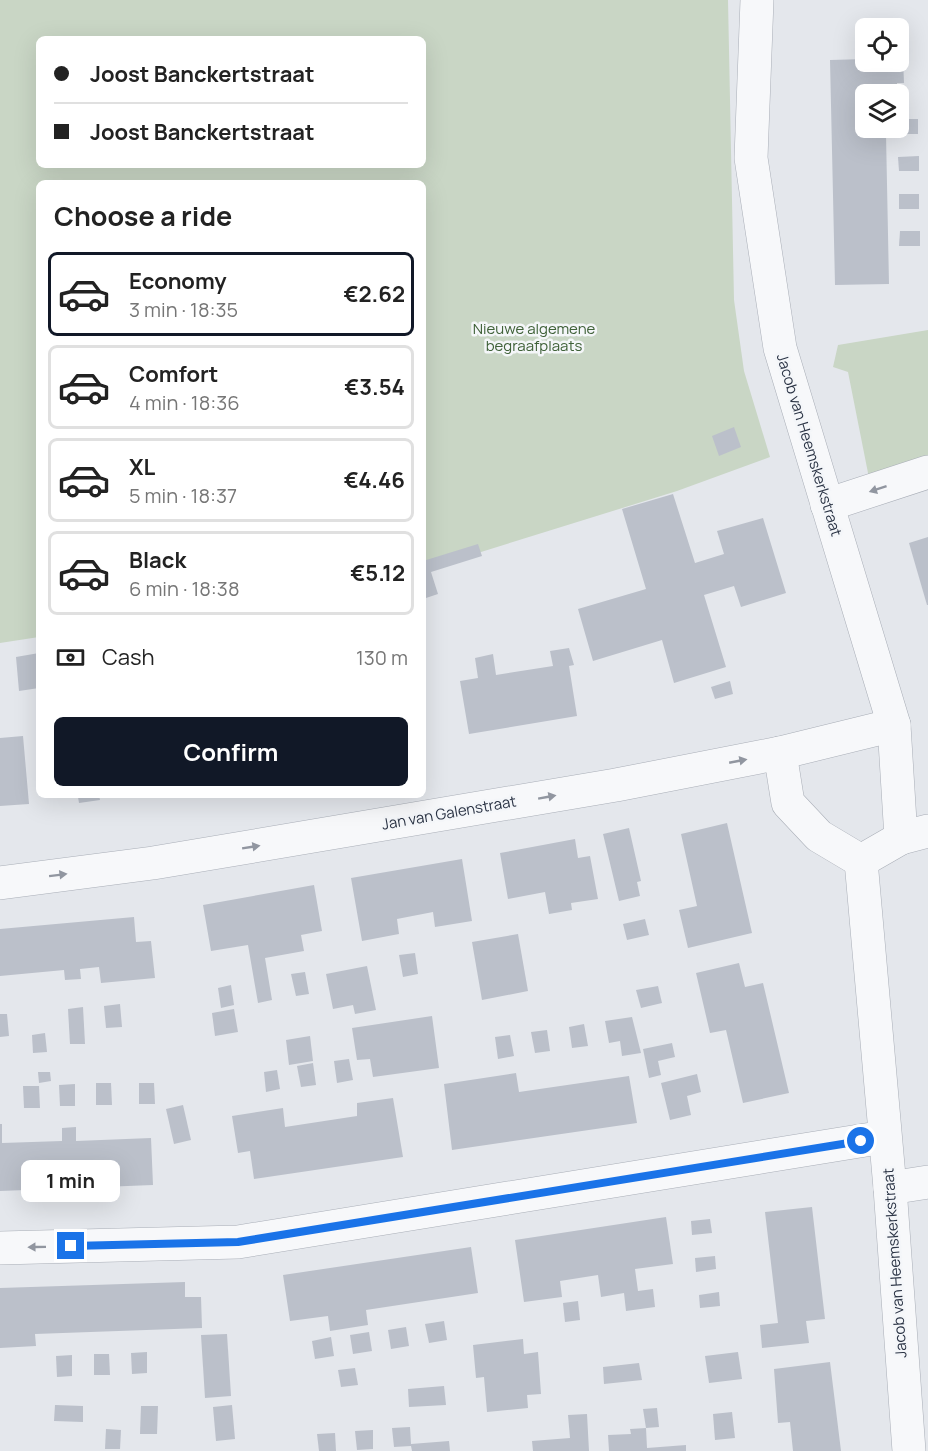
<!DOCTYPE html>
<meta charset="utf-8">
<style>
:root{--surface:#fff;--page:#f6f6f6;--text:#222;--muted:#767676;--line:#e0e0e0;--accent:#111827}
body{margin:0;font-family:Manrope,sans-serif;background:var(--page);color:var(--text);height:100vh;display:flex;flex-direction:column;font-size:22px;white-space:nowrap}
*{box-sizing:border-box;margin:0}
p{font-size:20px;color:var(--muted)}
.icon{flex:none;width:33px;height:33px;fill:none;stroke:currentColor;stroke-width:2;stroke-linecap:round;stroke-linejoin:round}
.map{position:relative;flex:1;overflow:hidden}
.drawer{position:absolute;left:36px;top:180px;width:390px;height:618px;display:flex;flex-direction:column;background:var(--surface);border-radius:9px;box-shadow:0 6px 24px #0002}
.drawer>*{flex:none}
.guide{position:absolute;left:36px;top:36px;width:390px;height:132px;border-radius:9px;box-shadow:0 6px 24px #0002;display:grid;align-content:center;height:132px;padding:0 18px;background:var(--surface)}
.buttons{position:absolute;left:855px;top:18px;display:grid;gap:12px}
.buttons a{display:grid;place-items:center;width:54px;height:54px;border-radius:9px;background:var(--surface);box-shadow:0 6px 24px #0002;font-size:30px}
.end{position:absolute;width:27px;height:27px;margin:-14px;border:8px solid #1a73e8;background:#fff;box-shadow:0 0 0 3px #fff}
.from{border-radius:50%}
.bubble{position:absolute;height:42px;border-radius:9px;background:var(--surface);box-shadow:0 6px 24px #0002;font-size:20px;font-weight:700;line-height:42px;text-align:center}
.guide b{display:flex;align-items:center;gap:21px;height:57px;font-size:22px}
.guide b+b{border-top:2px solid var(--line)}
.guide i{width:15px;height:15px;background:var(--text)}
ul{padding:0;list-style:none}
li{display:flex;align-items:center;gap:18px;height:84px;margin:0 12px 9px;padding:0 6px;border:3px solid var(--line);border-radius:9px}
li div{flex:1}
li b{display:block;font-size:22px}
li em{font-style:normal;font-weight:700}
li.on{border-color:var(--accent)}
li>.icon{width:54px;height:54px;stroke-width:1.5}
h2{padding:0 18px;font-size:27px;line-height:72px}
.pay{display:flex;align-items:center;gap:15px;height:66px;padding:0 18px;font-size:22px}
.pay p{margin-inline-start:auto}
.action{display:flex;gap:12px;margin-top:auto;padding:12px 18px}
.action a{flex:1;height:69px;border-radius:9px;background:var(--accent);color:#fff;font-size:24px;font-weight:700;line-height:69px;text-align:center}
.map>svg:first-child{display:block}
.green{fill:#c9d6c5;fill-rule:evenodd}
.building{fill:#bbc0ca}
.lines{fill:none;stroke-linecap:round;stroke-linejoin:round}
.street-casing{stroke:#a9aeb7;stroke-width:34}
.street{stroke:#f7f8fa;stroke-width:33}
.oneway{fill:#9196a0}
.route{stroke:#1a73e8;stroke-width:8}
.labels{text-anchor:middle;stroke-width:5;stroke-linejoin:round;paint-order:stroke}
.park-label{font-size:15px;fill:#3f6138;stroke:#f4f6f9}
.street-label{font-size:15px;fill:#2b3445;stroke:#f4f6f9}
</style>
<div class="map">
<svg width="928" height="1451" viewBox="0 0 928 1451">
<rect width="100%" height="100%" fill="#e4e7ec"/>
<g class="green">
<path d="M 0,0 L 728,0 L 734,300 L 744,371 L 770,457 L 677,491 L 423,570 L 423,183 L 39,183 L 39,637 L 0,643 ZM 39,39 L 423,39 L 423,165 L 39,165 Z"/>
<polygon points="928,330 928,459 869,478 848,372 833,367 838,345"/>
</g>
<g class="building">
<polygon points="898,58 903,58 904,83 897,83 897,94 866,94 866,128 898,128 898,119 918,119 918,134 886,134 889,284 835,285 830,60 866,59 866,62 898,62"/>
<polygon points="919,156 919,171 899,171 898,157"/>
<rect x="899" y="194" width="20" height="15"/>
<polygon points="900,231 920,231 920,246 899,246"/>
<polygon points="734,427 741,447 719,456 712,436"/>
<polygon points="673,494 695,563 724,554 717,531 763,518 786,593 741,607 734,586 704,595 726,667 674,683 662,640 593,661 578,609 646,589 622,509"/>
<polygon points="928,537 928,605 927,605 909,543"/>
<polygon points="478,544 482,556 431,572 438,594 423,599 423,561"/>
<polygon points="569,648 574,665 569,666 577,716 469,734 460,681 478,678 475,658 493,654 496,675 553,666 550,651"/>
<polygon points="39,653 39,688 19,691 16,657"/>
<polygon points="730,681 733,694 715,699 711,687"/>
<polygon points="23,736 29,804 0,806 0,738"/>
<polygon points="75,795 99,795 100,800 79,803 78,797 75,798"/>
<polygon points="727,823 752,933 688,948 679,910 697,906 681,834"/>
<polygon points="629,828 641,881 637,882 640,896 619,901 603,834"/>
<polygon points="575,839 578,858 590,856 598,899 571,903 572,910 549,914 545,892 508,899 500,853"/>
<polygon points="462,859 472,921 435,927 433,912 397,919 399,934 362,941 351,878"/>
<polygon points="314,885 322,931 301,935 304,951 265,958 272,1000 258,1003 248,945 211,951 203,905"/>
<polygon points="134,917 136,942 151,941 155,978 101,983 99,967 80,969 81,979 65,980 64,970 0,976 0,929"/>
<polygon points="645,919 649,935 627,940 623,924"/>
<polygon points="518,934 528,991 482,1000 472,942"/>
<polygon points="415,953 418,974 403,977 399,955"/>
<polygon points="739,963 745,987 763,983 789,1093 743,1103 726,1030 710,1033 696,973"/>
<polygon points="367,966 376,1010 355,1014 353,1005 333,1009 326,974"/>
<polygon points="305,972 309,994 296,996 291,974"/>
<polygon points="231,985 234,1005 221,1008 218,988"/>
<polygon points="658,986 662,1003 641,1008 636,990"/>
<polygon points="120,1004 122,1027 106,1028 104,1006"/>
<polygon points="83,1007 85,1044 70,1044 68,1009"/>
<polygon points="234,1009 238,1032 215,1036 212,1013"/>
<polygon points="0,1014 7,1014 9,1036 0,1037"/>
<polygon points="432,1016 439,1068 373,1077 370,1059 357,1060 352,1028"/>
<polygon points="632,1017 641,1053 622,1056 620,1041 609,1043 605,1021"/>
<polygon points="584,1024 588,1046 572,1048 569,1027"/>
<polygon points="547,1030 550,1051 535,1053 531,1032"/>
<polygon points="45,1033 47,1052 33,1053 32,1035"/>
<polygon points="510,1035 514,1056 498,1059 495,1037"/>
<polygon points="310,1036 313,1061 289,1065 286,1040"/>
<polygon points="672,1043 675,1057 658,1061 661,1075 649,1078 643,1049"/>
<polygon points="349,1059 353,1080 337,1083 334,1061"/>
<polygon points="313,1063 316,1085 301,1087 297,1066"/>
<polygon points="277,1070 280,1089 266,1092 264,1072"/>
<polygon points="38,1072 50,1072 51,1081 39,1083"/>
<polygon points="516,1073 519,1092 629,1076 637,1123 452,1150 444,1084"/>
<polygon points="697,1074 701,1092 687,1096 691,1115 670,1120 661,1083"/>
<polygon points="96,1083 111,1083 112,1105 96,1105"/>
<polygon points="139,1083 154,1083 155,1104 139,1104"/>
<polygon points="75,1084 75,1106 60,1106 59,1085"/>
<polygon points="23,1086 39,1086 40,1108 24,1108"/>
<polygon points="393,1098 403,1157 254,1179 250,1151 238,1153 232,1116 283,1108 285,1127 357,1116 357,1103"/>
<polygon points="183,1105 191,1140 174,1144 166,1109"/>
<polygon points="0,1124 2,1124 2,1143 62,1141 62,1128 76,1127 76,1141 151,1138 153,1185 0,1191"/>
<polygon points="812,1207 825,1319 806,1321 809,1343 762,1348 760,1325 778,1323 765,1212"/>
<polygon points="666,1217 673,1264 635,1269 638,1291 653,1289 655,1307 626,1311 624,1293 601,1297 598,1275 560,1281 562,1297 524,1302 515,1240"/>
<polygon points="710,1219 712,1233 692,1235 691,1221"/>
<polygon points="471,1247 478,1293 366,1310 368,1325 330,1331 328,1316 290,1321 283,1275"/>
<polygon points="715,1256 716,1269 696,1272 695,1258"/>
<polygon points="185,1282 185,1297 201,1297 202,1328 35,1334 36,1346 0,1348 0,1288"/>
<polygon points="719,1292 720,1306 700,1308 699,1295"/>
<polygon points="578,1301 580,1320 565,1322 563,1303"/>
<polygon points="444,1321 447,1340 429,1343 425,1324"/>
<polygon points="406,1327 409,1346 391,1349 388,1330"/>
<polygon points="369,1332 372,1351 353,1354 350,1335"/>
<polygon points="227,1334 231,1396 205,1398 201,1335"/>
<polygon points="331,1337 334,1356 315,1359 312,1341"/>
<polygon points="523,1339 524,1354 538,1352 541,1394 527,1395 528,1408 487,1412 484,1377 476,1378 473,1345"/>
<polygon points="147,1352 147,1373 132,1374 131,1353"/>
<polygon points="738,1352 742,1379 709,1383 705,1356"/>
<polygon points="94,1354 109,1354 110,1375 94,1375"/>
<polygon points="72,1355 72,1376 57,1377 56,1356"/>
<polygon points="830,1362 841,1451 793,1451 790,1422 778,1423 774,1369"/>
<polygon points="639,1363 642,1380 604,1384 603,1367"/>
<polygon points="355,1368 358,1385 341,1387 338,1370"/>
<polygon points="444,1386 446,1405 409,1407 408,1389"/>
<polygon points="55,1405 83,1406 83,1422 54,1421"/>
<polygon points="232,1405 235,1439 216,1441 213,1407"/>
<polygon points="141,1406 158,1406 157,1434 140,1434"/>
<polygon points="657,1408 659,1427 646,1428 643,1409"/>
<polygon points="732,1412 735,1438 715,1440 713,1414"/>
<polygon points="587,1414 589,1451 533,1451 532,1441 570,1438 568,1415"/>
<polygon points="410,1427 411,1444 449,1441 450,1451 412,1451 411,1446 394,1447 392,1428"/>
<polygon points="646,1428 647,1448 686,1445 686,1451 609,1451 608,1435 631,1434 630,1429"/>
<polygon points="106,1429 121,1430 120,1449 105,1449"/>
<polygon points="373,1430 373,1449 357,1450 355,1431"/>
<polygon points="335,1433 336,1451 319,1451 317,1434"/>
</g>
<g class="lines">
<defs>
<g id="street">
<polyline points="757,0 751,158 780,348 894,725 901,838 861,861"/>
<polyline points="827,505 928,472"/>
<polyline points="780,753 788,803 819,836 861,861"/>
<polyline points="901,838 928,831"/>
<polyline points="861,861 890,1188 909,1451"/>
<polyline points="0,883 153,863 616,785 780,753 894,725"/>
<polyline points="890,1188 928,1182"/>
<polyline points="0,1248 238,1242 884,1137"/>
</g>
</defs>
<use href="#street" class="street-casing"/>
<use href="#street" class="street"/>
</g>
<defs><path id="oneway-solid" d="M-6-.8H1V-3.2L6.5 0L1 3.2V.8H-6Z" transform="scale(1.5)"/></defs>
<g class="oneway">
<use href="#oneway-solid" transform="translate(878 489) rotate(162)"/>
<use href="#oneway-solid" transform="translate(738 761) rotate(-11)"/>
<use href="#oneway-solid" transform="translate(547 797) rotate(-10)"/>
<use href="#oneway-solid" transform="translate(251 847) rotate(-9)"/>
<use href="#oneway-solid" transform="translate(58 875) rotate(-7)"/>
<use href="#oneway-solid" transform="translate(37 1247) rotate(179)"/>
</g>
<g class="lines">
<polyline class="route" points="71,1246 238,1242 861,1141"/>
</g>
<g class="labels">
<g class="park-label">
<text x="534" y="334">Nieuwe algemene<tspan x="534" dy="17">begraafplaats</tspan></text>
</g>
<g class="street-label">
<text transform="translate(809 445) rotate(73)" y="5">Jacob van Heemskerkstraat</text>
<text transform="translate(449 813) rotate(-10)" y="5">Jan van Galenstraat</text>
<text transform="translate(895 1263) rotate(-94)" y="5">Jacob van Heemskerkstraat</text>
</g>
</g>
</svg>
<div class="buttons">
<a><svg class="icon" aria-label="locate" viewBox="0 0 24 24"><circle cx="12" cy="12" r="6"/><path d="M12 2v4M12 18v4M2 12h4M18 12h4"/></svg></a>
<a><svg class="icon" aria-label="layers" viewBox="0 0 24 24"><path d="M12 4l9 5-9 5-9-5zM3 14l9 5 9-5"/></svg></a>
</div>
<i class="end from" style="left:861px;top:1141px"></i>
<i class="end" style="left:71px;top:1246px"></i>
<div class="bubble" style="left:21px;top:1160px;width:99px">1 min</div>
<div class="guide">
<b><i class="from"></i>Joost Banckertstraat</b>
<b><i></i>Joost Banckertstraat</b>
</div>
<section class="drawer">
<h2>Choose a ride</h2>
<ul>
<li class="on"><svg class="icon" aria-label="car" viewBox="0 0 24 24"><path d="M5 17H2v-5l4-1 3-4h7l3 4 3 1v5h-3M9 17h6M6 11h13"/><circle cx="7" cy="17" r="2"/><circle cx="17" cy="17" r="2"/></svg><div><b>Economy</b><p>3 min · 18:35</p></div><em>€2.62</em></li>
<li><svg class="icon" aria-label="car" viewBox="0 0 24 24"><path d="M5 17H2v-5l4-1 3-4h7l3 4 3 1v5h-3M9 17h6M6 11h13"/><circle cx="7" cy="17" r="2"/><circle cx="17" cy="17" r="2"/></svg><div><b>Comfort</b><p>4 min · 18:36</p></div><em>€3.54</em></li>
<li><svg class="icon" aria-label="car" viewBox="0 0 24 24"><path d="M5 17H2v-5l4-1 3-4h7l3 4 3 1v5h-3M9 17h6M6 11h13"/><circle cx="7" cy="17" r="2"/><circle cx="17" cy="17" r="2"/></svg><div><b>XL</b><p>5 min · 18:37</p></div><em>€4.46</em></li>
<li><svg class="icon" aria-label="car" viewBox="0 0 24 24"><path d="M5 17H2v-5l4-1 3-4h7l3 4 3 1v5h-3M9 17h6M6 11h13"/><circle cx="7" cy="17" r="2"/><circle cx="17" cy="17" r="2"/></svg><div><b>Black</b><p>6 min · 18:38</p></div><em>€5.12</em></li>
</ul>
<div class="pay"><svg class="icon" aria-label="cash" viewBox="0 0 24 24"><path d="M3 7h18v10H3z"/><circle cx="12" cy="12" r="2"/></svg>Cash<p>130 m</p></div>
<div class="action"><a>Confirm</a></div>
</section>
</div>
